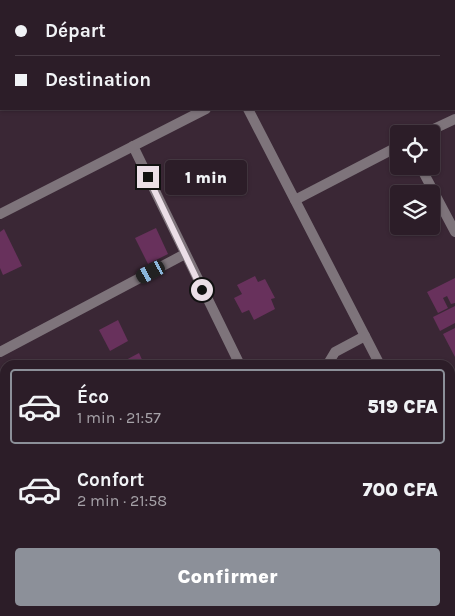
<!DOCTYPE html>
<html lang="fr">
<meta charset="utf-8">
<style>
:root{--surface:#2c1d28;--page:#382a34;--text:#f1f3f6;--muted:#a6a2a8;--line:#483b45;--accent:#8c9099}
body{margin:0;font-family:Karla,sans-serif;background:var(--page);color:var(--text);height:100vh;display:flex;flex-direction:column;font-size:19px;white-space:nowrap}
*{box-sizing:border-box;margin:0}
p{font-size:16px;color:var(--muted)}
.icon{flex:none;width:28px;height:28px;fill:none;stroke:currentColor;stroke-width:2;stroke-linecap:round;stroke-linejoin:round}
.map{position:relative;flex:1;overflow:hidden}
.sheet{position:absolute;left:0px;top:360px;width:455px;height:256px;display:flex;flex-direction:column;background:var(--surface);border-radius:15px 15px 0 0;box-shadow:0 1px 4px #0004,0 0 0 1px var(--line)}
.sheet>*{flex:none}
.guide{position:absolute;left:0px;top:0px;width:455px;height:110px;box-shadow:0 1px 4px #0004,0 0 0 1px var(--line);display:grid;align-content:center;height:110px;padding:0 15px;background:var(--surface)}
.fabs{position:absolute;left:390px;top:125px;display:grid;gap:10px}
.fabs a{display:grid;place-items:center;width:50px;height:50px;border-radius:5px;background:var(--surface);box-shadow:0 1px 4px #0004,0 0 0 1px var(--line);font-size:25px}
.end{position:absolute;width:22px;height:22px;margin:-11px;border:6px solid #ebdee7;background:#111;box-shadow:0 0 0 2px #111}
.from{border-radius:50%}
.bubble{position:absolute;height:35px;border-radius:5px;background:var(--surface);box-shadow:0 1px 4px #0004,0 0 0 1px var(--line);font-size:16px;font-weight:800;line-height:35px;text-align:center}
.car{position:absolute;width:15px;height:30px;margin:-15px -8px;border-radius:6px;box-shadow:0 0 4px 1px #0007;background:linear-gradient(#222 24%,#8ab4d8 0 40%,#222 0 76%,#8ab4d8 0 86%,#222 0)}
.guide b{display:flex;align-items:center;gap:18px;height:48px;font-size:19px}
.guide b+b{border-top:1px solid var(--line)}
.guide i{width:12px;height:12px;background:var(--text)}
ul{padding:9px 0 0;list-style:none}
li{display:flex;align-items:center;gap:15px;height:75px;margin:0 10px 8px;padding:0 5px;border:2px solid transparent;border-radius:5px}
li div{flex:1}
li b{display:block;font-size:19px}
li em{font-style:normal;font-weight:800}
li.current{border-color:var(--accent)}
li>.icon{width:45px;height:45px;stroke-width:1.5}
.primary-button{display:flex;gap:10px;margin-top:auto;padding:10px 15px}
.primary-button a{flex:1;height:58px;border-radius:5px;background:var(--accent);color:#fff;font-size:20px;font-weight:800;line-height:58px;text-align:center}
.map>svg:first-child{display:block}
.building{fill:#68315c}
.lines{fill:none;stroke-linecap:round;stroke-linejoin:round}
.street{stroke:#7e747b;stroke-width:10}
.route{stroke:#ebdee7;stroke-width:6}
</style>
<div class="map">
<svg width="455" height="616" viewBox="0 0 455 616">
<rect width="100%" height="100%" fill="#3a2735"/>
<g class="building">
<polygon points="156,228 168,254 148,264 135,238"/>
<polygon points="4,229 22,266 3,275 0,268 0,232"/>
<polygon points="255,276 258,282 265,279 275,298 271,299 275,309 254,320 249,310 242,313 234,298 242,294 237,285"/>
<polygon points="455,278 455,303 451,304 447,296 443,298 448,308 438,313 427,292"/>
<polygon points="455,306 455,323 440,331 433,317"/>
<polygon points="118,320 128,341 110,351 99,330"/>
<polygon points="455,328 455,357 443,334"/>
<polygon points="139,353 144,364 126,365 124,361"/>
<polygon points="455,392 455,413 450,415 450,394"/>
<polygon points="455,603 455,616 444,616 442,611 450,611 450,605"/>
</g>
<g class="lines">
<g class="street">
<polyline points="51,0 52,1"/>
<polyline points="192,0 193,1"/>
<polyline points="333,0 334,1"/>
<polyline points="128,1 131,0"/>
<polyline points="416,1 419,0"/>
<polyline points="0,68 1,68"/>
<polyline points="248,109 380,365"/>
<polyline points="423,134 455,119"/>
<polyline points="133,146 240,365"/>
<polyline points="420,166 455,232"/>
<polyline points="295,200 399,146"/>
<polyline points="0,214 206,109"/>
<polyline points="0,352 185,254"/>
<polyline points="329,365 329,362 335,352 365,336"/>
<polyline points="0,427 5,437"/>
<polyline points="450,500 455,510"/>
<polyline points="450,525 455,522"/>
<polyline points="90,611 93,616"/>
<polyline points="371,611 374,616"/>
<polyline points="264,616 274,611"/>
</g>
</g>
<g class="lines">
<polyline class="route" points="148,177 202,290"/>
</g>
</svg>
<div class="fabs">
<a><svg class="icon" aria-label="locate" viewBox="0 0 24 24"><circle cx="12" cy="12" r="6"/><path d="M12 2v4M12 18v4M2 12h4M18 12h4"/></svg></a>
<a><svg class="icon" aria-label="layers" viewBox="0 0 24 24"><path d="M12 4l9 5-9 5-9-5zM3 14l9 5 9-5"/></svg></a>
</div>
<i class="end from" style="left:202px;top:290px"></i>
<i class="end" style="left:148px;top:177px"></i>
<div class="bubble" style="left:165px;top:160px;width:82px">1 min</div>
<i class="car" style="left:151px;top:272px;rotate:242deg"></i>
<div class="guide">
<b><i class="from"></i>Départ</b>
<b><i></i>Destination</b>
</div>
<section class="sheet">
<ul>
<li class="current"><svg class="icon" aria-label="car" viewBox="0 0 24 24"><path d="M5 17H2v-5l4-1 3-4h7l3 4 3 1v5h-3M9 17h6M6 11h13"/><circle cx="7" cy="17" r="2"/><circle cx="17" cy="17" r="2"/></svg><div><b>Éco</b><p>1 min · 21:57</p></div><em>519 CFA</em></li>
<li><svg class="icon" aria-label="car" viewBox="0 0 24 24"><path d="M5 17H2v-5l4-1 3-4h7l3 4 3 1v5h-3M9 17h6M6 11h13"/><circle cx="7" cy="17" r="2"/><circle cx="17" cy="17" r="2"/></svg><div><b>Confort</b><p>2 min · 21:58</p></div><em>700 CFA</em></li>
</ul>
<div class="primary-button"><a>Confirmer</a></div>
</section>
</div>
